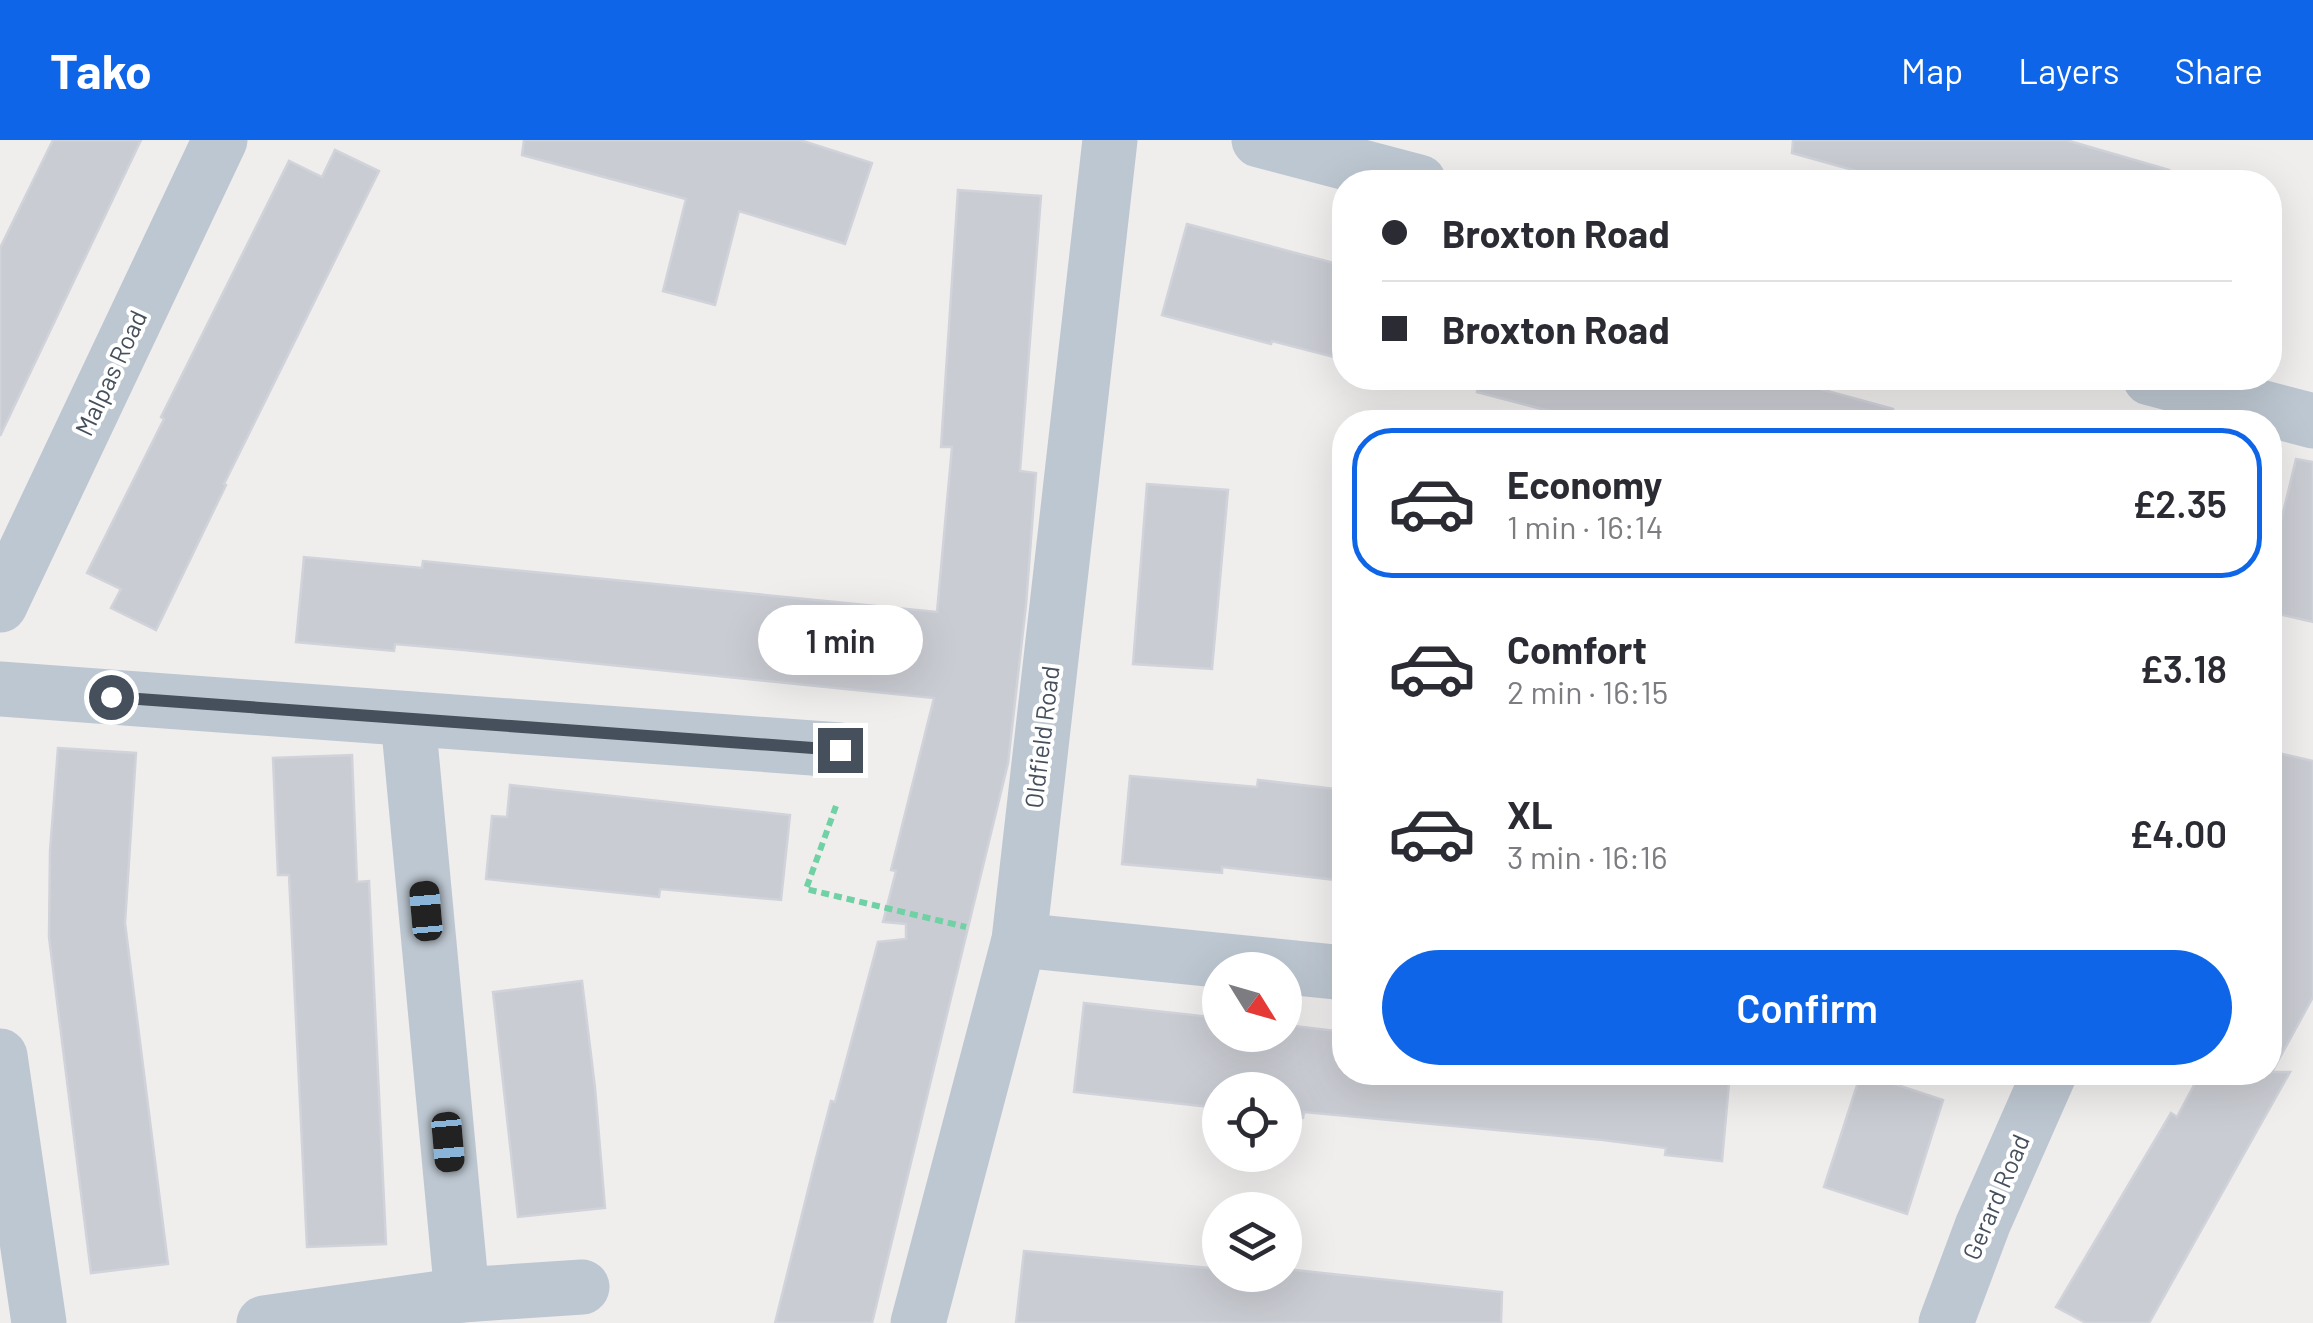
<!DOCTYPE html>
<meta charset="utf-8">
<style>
:root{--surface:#fff;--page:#f7f7f7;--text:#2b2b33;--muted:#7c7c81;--line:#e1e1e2;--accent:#0f65e8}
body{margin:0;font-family:Barlow,sans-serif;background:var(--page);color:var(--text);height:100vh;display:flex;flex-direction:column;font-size:38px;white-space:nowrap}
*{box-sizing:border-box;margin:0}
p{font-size:32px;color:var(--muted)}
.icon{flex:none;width:55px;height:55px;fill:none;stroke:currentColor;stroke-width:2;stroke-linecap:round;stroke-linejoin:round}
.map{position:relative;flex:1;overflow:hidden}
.sheet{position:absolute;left:1332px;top:270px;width:950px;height:675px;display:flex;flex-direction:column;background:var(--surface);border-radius:40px;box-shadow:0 10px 40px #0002}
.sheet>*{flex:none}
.guide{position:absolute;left:1332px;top:30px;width:950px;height:220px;border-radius:40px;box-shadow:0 10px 40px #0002;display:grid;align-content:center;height:220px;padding:0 50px;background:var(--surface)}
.needle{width:65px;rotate:127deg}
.buttons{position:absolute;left:1202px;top:812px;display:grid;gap:20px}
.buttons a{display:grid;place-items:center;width:100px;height:100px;border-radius:50%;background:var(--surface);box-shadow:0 10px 40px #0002;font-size:50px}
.end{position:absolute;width:45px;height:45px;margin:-22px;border:12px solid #45505c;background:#fff;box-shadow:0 0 0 5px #fff}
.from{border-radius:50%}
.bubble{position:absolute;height:70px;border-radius:35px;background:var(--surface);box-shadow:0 10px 40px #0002;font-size:32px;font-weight:600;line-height:70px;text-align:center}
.car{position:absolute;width:30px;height:60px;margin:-30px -15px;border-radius:12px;box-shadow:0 0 8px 2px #0007;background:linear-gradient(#222 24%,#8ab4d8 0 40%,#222 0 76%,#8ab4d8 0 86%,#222 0)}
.guide b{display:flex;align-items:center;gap:35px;height:95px;font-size:38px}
.guide b+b{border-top:2px solid var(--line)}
.guide i{width:25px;height:25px;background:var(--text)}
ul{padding:18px 0 0;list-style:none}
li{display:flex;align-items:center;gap:30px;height:150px;margin:0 20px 15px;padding:0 30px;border:5px solid transparent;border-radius:40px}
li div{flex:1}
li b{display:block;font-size:38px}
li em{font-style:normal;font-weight:600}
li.selected{border-color:var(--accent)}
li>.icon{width:90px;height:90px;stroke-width:1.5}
.cta{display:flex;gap:20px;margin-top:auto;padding:20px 50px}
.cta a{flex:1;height:115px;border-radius:60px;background:var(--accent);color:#fff;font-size:40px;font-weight:600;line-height:115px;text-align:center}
header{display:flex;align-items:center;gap:60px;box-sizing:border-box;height:140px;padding:0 50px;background:var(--accent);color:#fff}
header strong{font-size:48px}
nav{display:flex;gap:55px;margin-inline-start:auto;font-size:35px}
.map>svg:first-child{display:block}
.building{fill:#caccd3;stroke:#d1d3da;stroke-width:2.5}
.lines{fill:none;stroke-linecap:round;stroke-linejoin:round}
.path{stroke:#6fd1a4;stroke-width:6;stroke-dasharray:8 5;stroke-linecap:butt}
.street{stroke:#bdc7d1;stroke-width:55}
.route{stroke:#45505c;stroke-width:12}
.labels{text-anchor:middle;stroke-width:8;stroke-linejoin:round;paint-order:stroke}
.street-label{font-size:25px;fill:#45505c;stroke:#fff}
</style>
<header>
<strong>Tako</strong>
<nav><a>Map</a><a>Layers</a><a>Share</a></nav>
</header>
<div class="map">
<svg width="2313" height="1183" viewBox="0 0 2313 1183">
<rect width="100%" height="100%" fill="#f0eded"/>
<g class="building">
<polygon points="53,0 141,0 0,296 0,108"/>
<polygon points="524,0 800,0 872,23 845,104 739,71 715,165 663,151 686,59 522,15"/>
<polygon points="1793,0 2066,0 2169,30 2168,42 1896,42 1792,13"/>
<polygon points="335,10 379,31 224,344 226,345 156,490 111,468 121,449 87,433 164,279 161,277 289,21 322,37"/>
<polygon points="958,50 1041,56 1020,331 1036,333 1026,465 1008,623 872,1183 775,1183 815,1022 831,961 835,962 878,802 906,799 906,784 883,782 896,731 891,730 934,558 464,510 395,504 394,511 296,502 304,417 422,428 423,421 937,472 952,307 941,307"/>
<polygon points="1187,84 1345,126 1345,220 1272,201 1271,204 1162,175"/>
<polygon points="1479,238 1780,238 1893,269 1891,282 1591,282 1477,252"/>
<polygon points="2296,319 2313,322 2313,482 2270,472 2270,427"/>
<polygon points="1147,344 1228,350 1212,529 1133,524"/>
<polygon points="58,608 136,613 125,783 168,1124 91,1133 49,797 50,711"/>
<polygon points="2270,611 2313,621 2313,857 2272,932 2290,932 2149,1183 2086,1183 2056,1167 2171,973 2177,977 2201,932 2270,932"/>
<polygon points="352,615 357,742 369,741 386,1104 307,1107 289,735 278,735 273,618"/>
<polygon points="1130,636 1257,647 1258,640 1345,650 1345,741 1222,727 1222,733 1122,724"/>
<polygon points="510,645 790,675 781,760 660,749 659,757 486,739 492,676 507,677"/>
<polygon points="582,841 595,948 605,1068 518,1077 493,852"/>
<polygon points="1084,863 1220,878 1220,895 1285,895 1285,885 1345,892 1345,932 1730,932 1722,1021 1665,1015 1666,1008 1603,1000 1304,972 1303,978 1285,976 1285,950 1220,950 1220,968 1074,952"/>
<polygon points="1861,933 1943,960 1907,1074 1824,1047"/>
<polygon points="1024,1111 1220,1129 1220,1135 1285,1136 1285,1129 1502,1152 1501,1183 1016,1183"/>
</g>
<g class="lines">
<polyline class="path" points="836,666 806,749 966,787"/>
<g class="street">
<polyline points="1259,0 1419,42"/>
<polyline points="2150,238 2313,281"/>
<polyline points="0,465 220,0"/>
<polyline points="0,549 840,610"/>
<polyline points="408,579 462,1155"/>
<polyline points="1019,800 1345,833"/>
<polyline points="0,916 39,1183"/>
<polyline points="264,1183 462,1155 582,1147"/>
<polyline points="918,1183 1019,800 1110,0"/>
<polyline points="1946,1183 1983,1084 2050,932"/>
</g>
</g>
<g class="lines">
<polyline class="route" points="111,557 840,610"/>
</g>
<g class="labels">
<g class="street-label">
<text transform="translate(111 233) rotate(-65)" y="9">Malpas Road</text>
<text transform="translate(1042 597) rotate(-83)" y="9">Oldfield Road</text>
<text transform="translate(1996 1057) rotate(-67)" y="9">Gerard Road</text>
</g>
</g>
</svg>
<div class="buttons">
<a><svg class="needle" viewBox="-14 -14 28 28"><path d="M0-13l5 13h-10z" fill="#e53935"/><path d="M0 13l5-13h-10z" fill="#7c7c81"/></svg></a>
<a><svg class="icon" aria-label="locate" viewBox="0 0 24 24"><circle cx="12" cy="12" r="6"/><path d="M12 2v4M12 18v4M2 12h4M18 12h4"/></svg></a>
<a><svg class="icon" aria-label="layers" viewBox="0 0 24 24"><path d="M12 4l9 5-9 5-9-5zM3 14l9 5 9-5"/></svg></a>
</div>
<i class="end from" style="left:111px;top:557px"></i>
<i class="end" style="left:840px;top:610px"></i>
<div class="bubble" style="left:758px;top:465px;width:165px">1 min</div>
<i class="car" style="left:426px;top:771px;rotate:355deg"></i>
<i class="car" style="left:448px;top:1002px;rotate:175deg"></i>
<div class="guide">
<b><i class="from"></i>Broxton Road</b>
<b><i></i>Broxton Road</b>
</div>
<section class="sheet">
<ul>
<li class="selected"><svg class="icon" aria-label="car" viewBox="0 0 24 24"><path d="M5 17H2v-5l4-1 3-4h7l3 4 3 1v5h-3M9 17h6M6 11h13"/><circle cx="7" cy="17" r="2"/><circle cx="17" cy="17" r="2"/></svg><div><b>Economy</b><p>1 min · 16:14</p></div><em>£2.35</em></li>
<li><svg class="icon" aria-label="car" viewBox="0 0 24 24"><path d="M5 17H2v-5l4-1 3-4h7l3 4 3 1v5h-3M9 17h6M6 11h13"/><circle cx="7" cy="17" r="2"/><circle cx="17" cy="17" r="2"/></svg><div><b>Comfort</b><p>2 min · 16:15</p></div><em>£3.18</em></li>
<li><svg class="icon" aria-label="car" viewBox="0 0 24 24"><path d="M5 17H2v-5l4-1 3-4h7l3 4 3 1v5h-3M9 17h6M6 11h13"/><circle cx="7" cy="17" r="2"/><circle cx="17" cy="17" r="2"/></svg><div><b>XL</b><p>3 min · 16:16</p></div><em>£4.00</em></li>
</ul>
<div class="cta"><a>Confirm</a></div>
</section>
</div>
